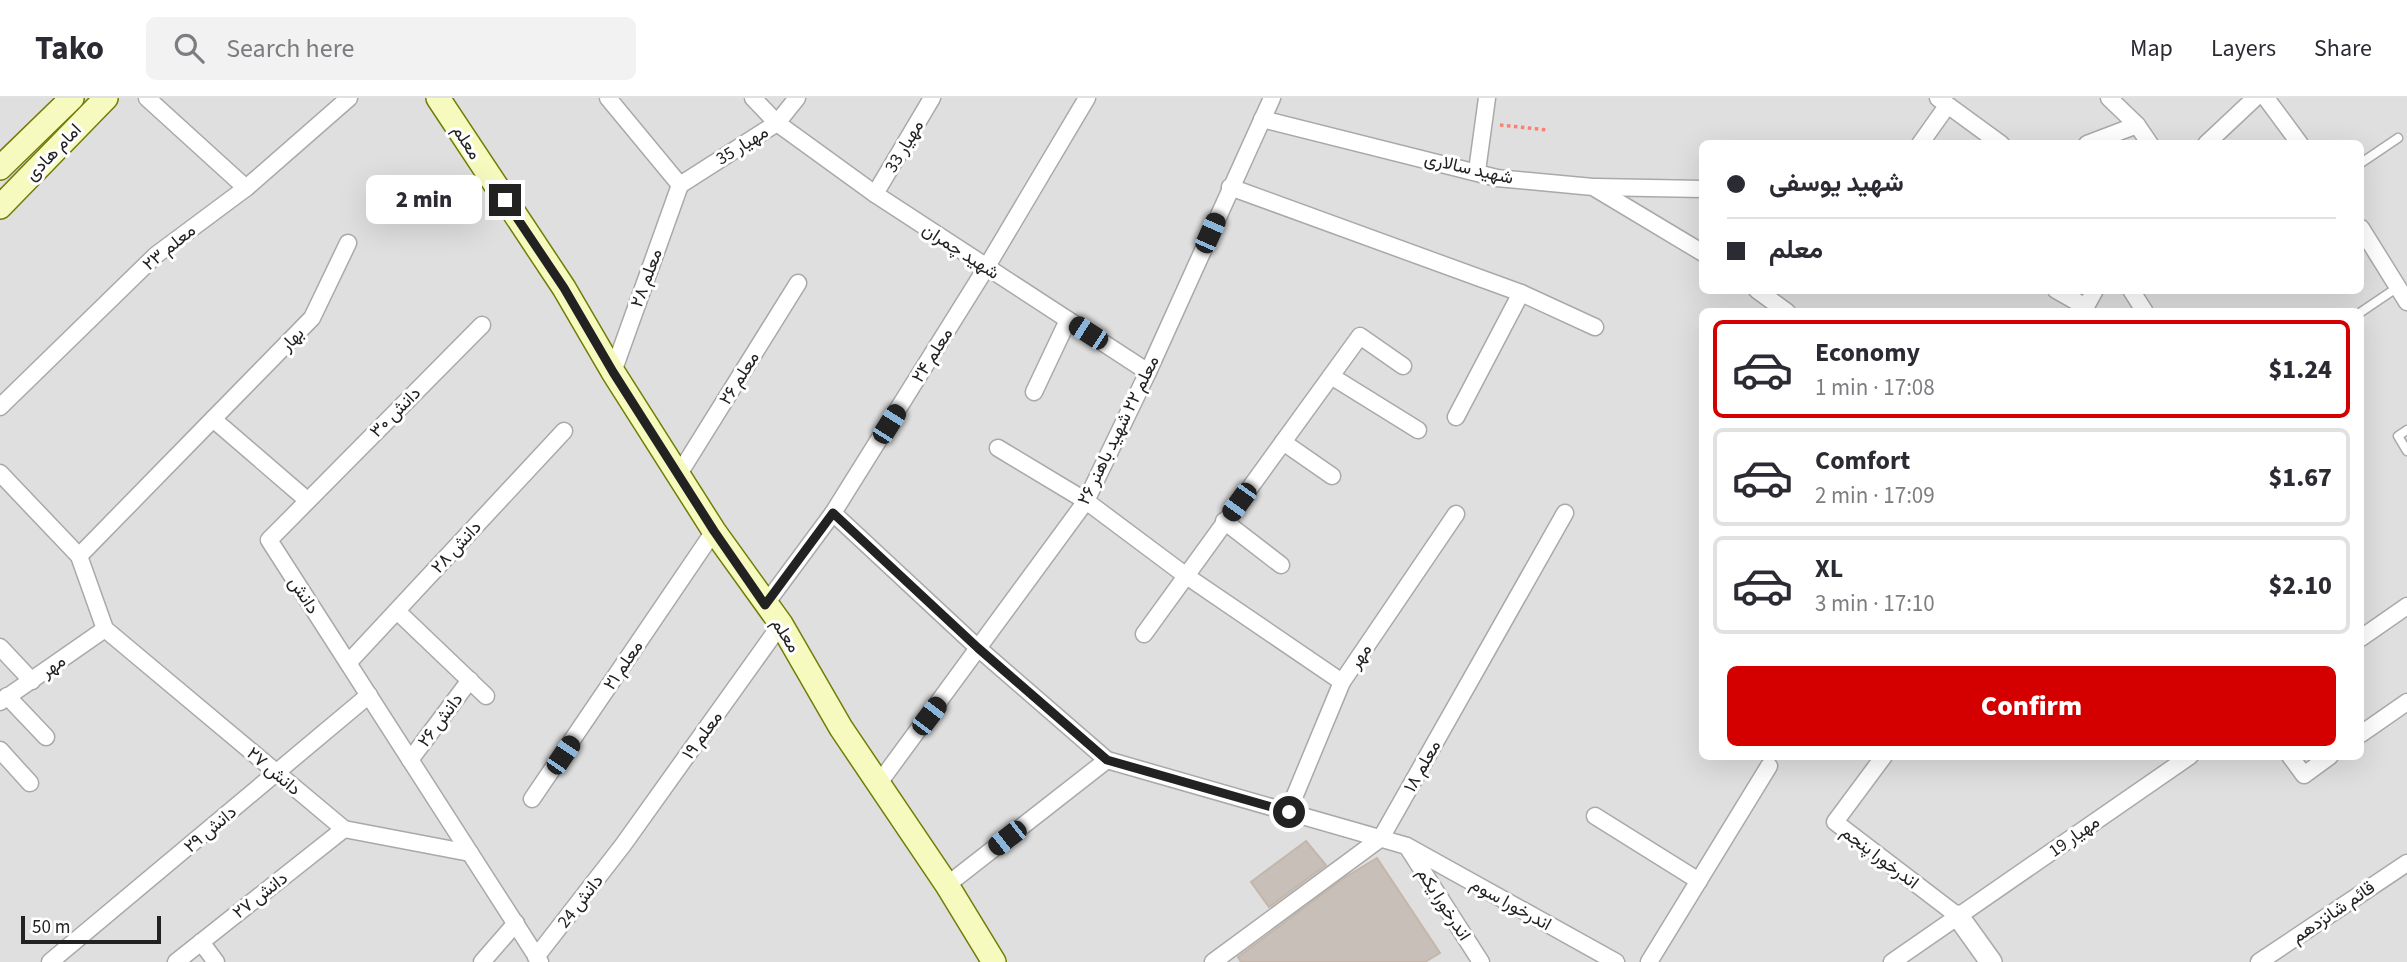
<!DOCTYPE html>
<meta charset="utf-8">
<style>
:root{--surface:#fff;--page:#f2f2f3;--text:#2b2b33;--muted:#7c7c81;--line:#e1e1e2;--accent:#d40000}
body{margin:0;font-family:"Source Sans 3",Vazirmatn,sans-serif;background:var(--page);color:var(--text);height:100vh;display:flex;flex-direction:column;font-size:26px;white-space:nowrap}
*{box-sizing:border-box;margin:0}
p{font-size:23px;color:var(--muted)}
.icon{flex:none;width:38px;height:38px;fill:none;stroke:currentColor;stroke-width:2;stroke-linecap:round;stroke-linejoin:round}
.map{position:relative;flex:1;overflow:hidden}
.drawer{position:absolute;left:1699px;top:210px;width:665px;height:452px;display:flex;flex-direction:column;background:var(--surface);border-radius:10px;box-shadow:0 7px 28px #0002}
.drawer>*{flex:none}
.hud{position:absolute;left:1699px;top:42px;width:665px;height:154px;border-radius:10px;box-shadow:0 7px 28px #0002;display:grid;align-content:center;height:154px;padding:0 28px;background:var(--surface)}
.scale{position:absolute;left:21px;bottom:18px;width:140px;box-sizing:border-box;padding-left:7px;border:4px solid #222;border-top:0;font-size:19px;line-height:24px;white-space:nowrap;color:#222;-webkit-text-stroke:5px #fff;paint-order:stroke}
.end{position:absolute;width:32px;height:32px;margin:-16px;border:9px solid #222;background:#fff;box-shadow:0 0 0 4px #fff}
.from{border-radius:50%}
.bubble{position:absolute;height:49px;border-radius:10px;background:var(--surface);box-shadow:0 7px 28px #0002;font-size:23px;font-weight:800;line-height:49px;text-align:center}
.car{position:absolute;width:21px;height:42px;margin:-21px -10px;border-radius:9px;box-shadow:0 0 5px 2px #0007;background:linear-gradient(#222 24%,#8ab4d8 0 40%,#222 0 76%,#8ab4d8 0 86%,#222 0)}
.hud b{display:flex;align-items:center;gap:24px;height:66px;font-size:26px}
.hud b+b{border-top:2px solid var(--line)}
.hud i{width:18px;height:18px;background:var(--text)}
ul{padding:12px 0 0;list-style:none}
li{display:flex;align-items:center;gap:21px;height:98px;margin:0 14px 10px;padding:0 14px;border:4px solid var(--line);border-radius:10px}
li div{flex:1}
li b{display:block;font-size:26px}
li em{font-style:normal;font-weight:800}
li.current{border-color:var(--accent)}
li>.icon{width:63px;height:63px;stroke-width:1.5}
.button{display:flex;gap:14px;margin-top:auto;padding:14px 28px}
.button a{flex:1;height:80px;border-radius:10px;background:var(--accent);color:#fff;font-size:28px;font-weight:800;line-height:80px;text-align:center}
header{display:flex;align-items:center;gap:42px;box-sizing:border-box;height:98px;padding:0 35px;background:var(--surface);border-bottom:2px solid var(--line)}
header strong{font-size:33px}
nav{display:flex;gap:38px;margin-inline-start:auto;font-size:24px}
.search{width:490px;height:63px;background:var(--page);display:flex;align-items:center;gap:18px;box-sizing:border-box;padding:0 24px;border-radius:10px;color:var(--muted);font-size:26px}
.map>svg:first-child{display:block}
.residential{fill:#e0dfdf;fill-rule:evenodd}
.building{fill:#c7bfb8;stroke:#c4b6ab;stroke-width:2}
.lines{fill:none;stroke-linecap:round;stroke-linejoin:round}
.service-casing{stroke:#a9a9a9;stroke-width:11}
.minor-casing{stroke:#a9a9a9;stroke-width:19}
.tertiary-casing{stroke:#a9a9a9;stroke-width:24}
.secondary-casing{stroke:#707d05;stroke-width:26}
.path{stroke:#fa8072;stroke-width:3.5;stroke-dasharray:3.5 3.5;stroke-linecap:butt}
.service{stroke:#fff;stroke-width:8}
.minor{stroke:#fff;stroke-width:16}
.tertiary{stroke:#fff;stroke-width:21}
.secondary{stroke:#f7fabf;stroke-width:23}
.route{stroke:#222;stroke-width:9}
.labels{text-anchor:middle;stroke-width:6;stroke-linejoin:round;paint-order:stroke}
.street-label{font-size:18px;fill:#222;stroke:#fff}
</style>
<header>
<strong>Tako</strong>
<div class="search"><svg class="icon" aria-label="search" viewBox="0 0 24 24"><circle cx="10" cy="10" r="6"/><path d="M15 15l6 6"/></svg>Search here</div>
<nav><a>Map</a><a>Layers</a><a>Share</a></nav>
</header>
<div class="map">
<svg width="2407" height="864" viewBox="0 0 2407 864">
<rect width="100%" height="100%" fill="#f2efe9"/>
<path class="residential" d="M 0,0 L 2407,0 L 2407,864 L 0,864 ZM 1703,46 L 2361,46 L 2361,192 L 1703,192 ZM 1703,214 L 2361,214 L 2361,658 L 1703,658 Z"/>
<g class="building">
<polygon points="1306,743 1326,767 1269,809 1251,784"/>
<polygon points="1377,760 1440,855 1425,864 1241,864 1238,859 1344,780"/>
</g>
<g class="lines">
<defs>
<g id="service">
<polyline points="2361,65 2398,40"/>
<polyline points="2361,214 2398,189"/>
<polyline points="2407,332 2398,338 2407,353"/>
</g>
<g id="minor">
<polyline points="147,0 246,90"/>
<polyline points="608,0 680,87"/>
<polyline points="753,0 777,25 875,96 1148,274"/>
<polyline points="1938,0 2001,46"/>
<polyline points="2109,0 2137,27 2150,46"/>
<polyline points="2266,0 2300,46"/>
<polyline points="1262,21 1497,80 1593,89 1703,155"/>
<polyline points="1920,46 1947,8"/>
<polyline points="2087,46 2137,27"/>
<polyline points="2206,46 2255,0"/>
<polyline points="1477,73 1487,0"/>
<polyline points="680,87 777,25 797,0"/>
<polyline points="1230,89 1521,195 1595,229"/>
<polyline points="1596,89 1703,91"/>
<polyline points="875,96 932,0"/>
<polyline points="2361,130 2407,204"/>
<polyline points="1757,192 1787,214"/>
<polyline points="2056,192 2086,209"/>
<polyline points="2131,192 2145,214"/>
<polyline points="2083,214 2095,192"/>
<polyline points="482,227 269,442 540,864"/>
<polyline points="613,274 680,87"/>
<polyline points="1331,278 1418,332"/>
<polyline points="1034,294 1068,222"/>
<polyline points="0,309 156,157 246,90 349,0"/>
<polyline points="1456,319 1521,195"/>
<polyline points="213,321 312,220 348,145"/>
<polyline points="1283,344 1332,378"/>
<polyline points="998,350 1086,403 1185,477 1342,584"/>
<polyline points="0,375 79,458 105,531"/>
<polyline points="679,376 798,185"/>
<polyline points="833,415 978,550 1107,662 1407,748 1616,864"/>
<polyline points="1224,423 1281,467"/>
<polyline points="79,458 213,321 307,402"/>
<polyline points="765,507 833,415 986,170 1087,0"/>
<polyline points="397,513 486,598"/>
<polyline points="105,531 344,731 470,755"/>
<polyline points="1144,536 1360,238 1403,268"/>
<polyline points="2361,540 2407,508"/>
<polyline points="0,549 32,583"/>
<polyline points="348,565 564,333"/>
<polyline points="7,598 46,639"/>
<polyline points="0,604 105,531"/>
<polyline points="2361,636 2407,604"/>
<polyline points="0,652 30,685"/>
<polyline points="1884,658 1835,724 1958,818"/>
<polyline points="2290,658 2304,677 2330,658"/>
<polyline points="410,662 470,582"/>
<polyline points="879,685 1086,403 1148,274 1272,0"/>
<polyline points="532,701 714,433"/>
<polyline points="1288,714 1342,584 1456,416"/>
<polyline points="1595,718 1699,783"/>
<polyline points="1408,750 1481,864"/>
<polyline points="947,787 1107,662"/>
<polyline points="201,844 216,864"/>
<polyline points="536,859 623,747 781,526"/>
<polyline points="50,864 369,597"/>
<polyline points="176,864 344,731"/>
<polyline points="482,864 516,825"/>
<polyline points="1213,864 1381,740 1565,415"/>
<polyline points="1649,864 1769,668"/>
<polyline points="1892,864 2190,658"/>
<polyline points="2259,864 2407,765"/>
</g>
<polyline id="tertiary" points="1958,818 1991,864"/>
<g id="secondary">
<polyline points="438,0 564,190 613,274 714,433 781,526 841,630 947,787 994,864"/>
<polyline points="0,70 72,0"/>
<polyline points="0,109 106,0"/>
</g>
</defs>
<use href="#service" class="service-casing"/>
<use href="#minor" class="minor-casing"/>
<use href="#tertiary" class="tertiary-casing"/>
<use href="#secondary" class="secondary-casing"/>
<polyline class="path" points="1500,27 1547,32"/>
<use href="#service" class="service"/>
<use href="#minor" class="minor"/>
<use href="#tertiary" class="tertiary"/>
<use href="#secondary" class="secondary"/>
</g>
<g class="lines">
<polyline class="route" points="505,102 564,190 613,274 714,433 765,507 833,415 978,550 1107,662 1289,714"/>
</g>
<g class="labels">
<g class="street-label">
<text transform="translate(467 44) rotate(57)" y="6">معلم</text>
<text transform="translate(742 47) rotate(-32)" y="6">مهیار 35</text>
<text transform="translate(904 48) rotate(-59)" y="6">مهیار 33</text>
<text transform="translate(53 54) rotate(-46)" y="6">امام هادی</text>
<text transform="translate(1469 70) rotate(13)" y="6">شهید سالاری</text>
<text transform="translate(169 149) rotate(-39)" y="6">معلم ۲۳</text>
<text transform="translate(961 153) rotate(33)" y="6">شهید چمران</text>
<text transform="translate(646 180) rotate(-70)" y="6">معلم ۲۸</text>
<text transform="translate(292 241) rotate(-46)" y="6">بهار</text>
<text transform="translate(932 257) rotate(-58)" y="6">معلم ۲۴</text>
<text transform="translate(739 280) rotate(-58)" y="6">معلم ۲۶</text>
<text transform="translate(395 314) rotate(-45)" y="6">دانش ۳۰</text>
<text transform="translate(1118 332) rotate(-64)" y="6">معلم ۲۲ شهید باهنر ۲۶</text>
<text transform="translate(456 449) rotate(-47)" y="6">دانش ۲۸</text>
<text transform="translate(304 497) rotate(57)" y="6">دانش</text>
<text transform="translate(786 537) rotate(57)" y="6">معلم</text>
<text transform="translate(1360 558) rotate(-56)" y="6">مهر</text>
<text transform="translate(623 567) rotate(-56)" y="6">معلم ۲۱</text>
<text transform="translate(53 568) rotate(-35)" y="6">مهر</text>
<text transform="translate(440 622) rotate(-53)" y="6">دانش ۲۶</text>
<text transform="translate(702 637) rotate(-54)" y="6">معلم ۱۹</text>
<text transform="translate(1422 668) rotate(-61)" y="6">معلم ۱۸</text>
<text transform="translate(274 673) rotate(40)" y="6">دانش ۲۷</text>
<text transform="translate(210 731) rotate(-40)" y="6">دانش ٢٩</text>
<text transform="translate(2074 738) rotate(-35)" y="6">مهیار 19</text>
<text transform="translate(1880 759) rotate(37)" y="6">اندرخورا پنجم</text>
<text transform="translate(260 797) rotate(-38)" y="6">دانش ٢٧</text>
<text transform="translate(580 803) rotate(-52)" y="6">دانش 24</text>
<text transform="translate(1444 806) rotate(57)" y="6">اندرخورا یکم</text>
<text transform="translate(1511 806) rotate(29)" y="6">اندرخورا سوم</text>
<text transform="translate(2333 814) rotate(-34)" y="6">قائم شانزدهم</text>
</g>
</g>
</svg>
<div class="scale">50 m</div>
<i class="end from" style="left:1289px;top:714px"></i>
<i class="end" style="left:505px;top:102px"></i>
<div class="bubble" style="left:366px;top:77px;width:116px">2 min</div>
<i class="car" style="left:1210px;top:135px;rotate:24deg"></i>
<i class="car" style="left:1088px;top:235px;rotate:303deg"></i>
<i class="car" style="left:889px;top:326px;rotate:32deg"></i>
<i class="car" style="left:1239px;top:404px;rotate:216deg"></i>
<i class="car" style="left:929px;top:618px;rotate:37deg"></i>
<i class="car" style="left:563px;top:657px;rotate:34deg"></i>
<i class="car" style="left:1007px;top:740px;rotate:232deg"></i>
<div class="hud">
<b><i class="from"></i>شهید یوسفی</b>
<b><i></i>معلم</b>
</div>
<section class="drawer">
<ul>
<li class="current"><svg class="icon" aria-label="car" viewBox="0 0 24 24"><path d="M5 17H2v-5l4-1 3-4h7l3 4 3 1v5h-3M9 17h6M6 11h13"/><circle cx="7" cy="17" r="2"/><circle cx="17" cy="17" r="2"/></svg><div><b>Economy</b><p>1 min · 17:08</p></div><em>$1.24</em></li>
<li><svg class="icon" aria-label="car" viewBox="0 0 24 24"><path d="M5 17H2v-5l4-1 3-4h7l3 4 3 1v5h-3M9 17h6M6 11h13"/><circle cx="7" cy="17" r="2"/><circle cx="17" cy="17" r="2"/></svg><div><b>Comfort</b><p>2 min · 17:09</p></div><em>$1.67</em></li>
<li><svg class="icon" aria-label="car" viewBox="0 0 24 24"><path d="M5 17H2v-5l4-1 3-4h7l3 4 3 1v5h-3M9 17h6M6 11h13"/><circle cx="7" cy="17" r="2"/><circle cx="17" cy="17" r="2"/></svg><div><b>XL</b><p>3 min · 17:10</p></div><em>$2.10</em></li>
</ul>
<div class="button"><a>Confirm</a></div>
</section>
</div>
